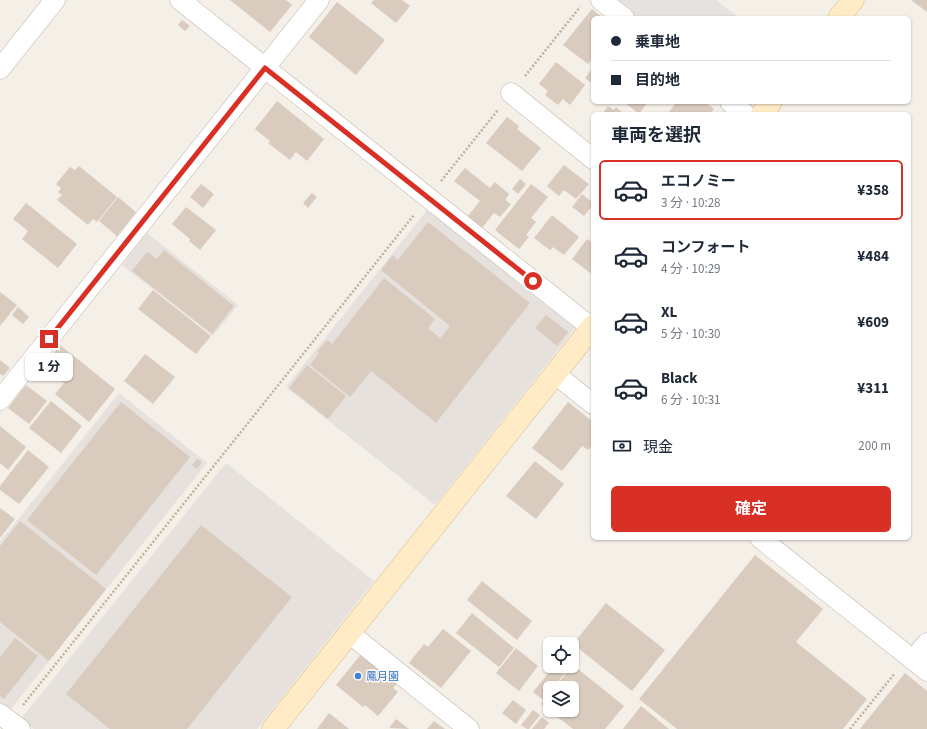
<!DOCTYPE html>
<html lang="ja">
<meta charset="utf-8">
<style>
:root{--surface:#fff;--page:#f6f6f7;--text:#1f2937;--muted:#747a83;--line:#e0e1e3;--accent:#d93025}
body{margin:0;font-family:"Source Sans 3","Noto Sans JP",sans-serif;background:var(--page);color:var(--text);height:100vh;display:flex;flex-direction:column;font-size:15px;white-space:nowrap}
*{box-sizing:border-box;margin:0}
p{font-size:13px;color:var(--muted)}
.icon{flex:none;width:22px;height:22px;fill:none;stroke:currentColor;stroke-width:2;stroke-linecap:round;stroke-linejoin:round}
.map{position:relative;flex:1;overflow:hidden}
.sheet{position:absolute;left:591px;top:112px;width:320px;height:428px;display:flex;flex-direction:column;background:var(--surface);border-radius:6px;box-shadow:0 1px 3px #0004}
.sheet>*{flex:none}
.banner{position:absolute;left:591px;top:16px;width:320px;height:88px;border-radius:6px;box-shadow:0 1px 3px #0004;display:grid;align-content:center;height:88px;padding:0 20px;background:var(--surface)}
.controls{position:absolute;left:543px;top:637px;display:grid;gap:8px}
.controls a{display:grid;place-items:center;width:36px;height:36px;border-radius:6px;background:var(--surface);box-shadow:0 1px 3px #0004;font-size:20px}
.end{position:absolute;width:18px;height:18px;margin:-9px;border:5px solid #d93025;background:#fff;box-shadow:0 0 0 2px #fff}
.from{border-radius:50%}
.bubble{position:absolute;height:28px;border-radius:6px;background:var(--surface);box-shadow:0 1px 3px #0004;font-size:13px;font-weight:700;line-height:28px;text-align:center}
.banner b{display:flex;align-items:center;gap:14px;height:38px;font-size:15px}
.banner b+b{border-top:1px solid var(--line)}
.banner i{width:10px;height:10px;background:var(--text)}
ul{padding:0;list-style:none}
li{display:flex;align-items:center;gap:12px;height:60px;margin:0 8px 6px;padding:0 12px;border:2px solid transparent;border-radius:6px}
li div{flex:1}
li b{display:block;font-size:15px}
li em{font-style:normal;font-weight:700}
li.on{border-color:var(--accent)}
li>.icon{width:36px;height:36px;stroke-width:1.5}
h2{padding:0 20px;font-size:18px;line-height:48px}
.pay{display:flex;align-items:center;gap:10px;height:44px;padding:0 20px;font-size:15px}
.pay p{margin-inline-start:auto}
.cta{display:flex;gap:8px;margin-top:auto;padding:8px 20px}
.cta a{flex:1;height:46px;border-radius:6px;background:var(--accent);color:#fff;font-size:16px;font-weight:700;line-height:46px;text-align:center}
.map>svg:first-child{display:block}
.industrial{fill:#e6e1dc}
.parking{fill:#e5e2df}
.building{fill:#d9ccbf}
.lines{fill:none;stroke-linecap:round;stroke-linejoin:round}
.street-casing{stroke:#c0b6a9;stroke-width:21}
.secondary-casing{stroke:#d5be96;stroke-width:23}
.path{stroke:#c2b09a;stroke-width:2.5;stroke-dasharray:2 2;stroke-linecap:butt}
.street{stroke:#fff;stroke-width:20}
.secondary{stroke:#ffecc6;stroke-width:22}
.route{stroke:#d93025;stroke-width:5}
.shop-dot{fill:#3f7fe0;stroke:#fff;stroke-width:1.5}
.labels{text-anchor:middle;stroke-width:3;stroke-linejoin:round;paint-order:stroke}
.shop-label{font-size:11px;fill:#366cbe;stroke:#fff;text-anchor:start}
</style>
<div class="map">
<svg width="927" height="729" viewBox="0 0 927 729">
<rect width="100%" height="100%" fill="#f4efe7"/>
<g class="industrial">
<polygon points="427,210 575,328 435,505 286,387"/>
<polygon points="147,233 238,305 213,336 122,265"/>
<polygon points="119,393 207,463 10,710 0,702 0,542"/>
<polygon points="226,463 374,581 257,729 34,729 21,719"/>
</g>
<polygon class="parking" points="613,0 716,0 739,18 636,18"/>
<g class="building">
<polygon points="230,0 286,0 292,5 270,32"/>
<polygon points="374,0 402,0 410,6 396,23 371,3"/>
<polygon points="911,0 927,0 927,12"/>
<polygon points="337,2 385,40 356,75 309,37"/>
<polygon points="592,9 603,18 593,18 593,58 588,64 563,45"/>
<polygon points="182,20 190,26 185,31 178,25"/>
<polygon points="556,62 585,85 570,105 563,99 558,105 545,95 548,91 539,84"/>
<polygon points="593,67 593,84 585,78"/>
<polygon points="277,101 324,139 307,161 296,152 290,160 268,143 270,141 255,129"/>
<polygon points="624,102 648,102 639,114"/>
<polygon points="677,102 705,102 714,109 710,114 670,114 668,113"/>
<polygon points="608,106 614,110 616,107 624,114 602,114"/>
<polygon points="507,117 519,126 517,129 541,148 522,171 486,143"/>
<polygon points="564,165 589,184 576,199 564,190 559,196 547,186"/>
<polygon points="79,166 117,197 97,222 93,219 88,225 57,200 62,195 58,192 61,188 56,184 70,167 75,170"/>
<polygon points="465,168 490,188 495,182 509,194 505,200 511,204 500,217 494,213 482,228 467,217 480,201 454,181"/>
<polygon points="520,179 526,184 518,194 512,189"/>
<polygon points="201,184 214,194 203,208 190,197"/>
<polygon points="531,184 548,197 531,218 536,222 526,235 529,237 519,249 495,230"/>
<polygon points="312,193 317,197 308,208 303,203"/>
<polygon points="582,194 593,203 593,205 584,216 572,207"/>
<polygon points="118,197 136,212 117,236 99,221"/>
<polygon points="26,203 77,244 58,268 22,239 28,231 13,219"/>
<polygon points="186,207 216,230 200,250 189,241 190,239 172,224"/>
<polygon points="552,215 579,237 564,255 553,247 550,250 534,238"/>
<polygon points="428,222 530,303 436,423 371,371 350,397 310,365 319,353 317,352 327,340 332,344 384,278 435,319 428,328 440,338 450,326 381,270 393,255 398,260"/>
<polygon points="587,239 593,243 593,275 572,259"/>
<polygon points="164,250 234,306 212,334 132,271 147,252 157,259"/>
<polygon points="153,290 211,336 196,354 138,309"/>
<polygon points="0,292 17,305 0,326"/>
<polygon points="18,307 29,317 23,324 12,315"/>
<polygon points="546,315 568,332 557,346 535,328"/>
<polygon points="60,345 115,389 89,422 55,394 64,383 43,367"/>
<polygon points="145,354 175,377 153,404 124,381"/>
<polygon points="0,360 10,368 3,376 0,374"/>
<polygon points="307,365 346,396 328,419 289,388"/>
<polygon points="26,385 47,401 29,424 8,408"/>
<polygon points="51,401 82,426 61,453 29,428"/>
<polygon points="121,402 190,457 96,575 27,520"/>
<polygon points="568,402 593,422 593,444 588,450 582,446 562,471 532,448"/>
<polygon points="0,426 26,447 8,470 0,463"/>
<polygon points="28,450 49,467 19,504 0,490 0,486"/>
<polygon points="197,459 202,462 197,469 192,465"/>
<polygon points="535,461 564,484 536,519 506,496"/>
<polygon points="0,508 15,519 0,538"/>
<polygon points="20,521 106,589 49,661 0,622 0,546"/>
<polygon points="201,525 292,597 187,729 110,729 66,694"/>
<polygon points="755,555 823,609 796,642 867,699 843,729 677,729 639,699"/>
<polygon points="482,581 532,621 517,640 467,600"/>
<polygon points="606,603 665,650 632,691 573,644"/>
<polygon points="472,613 514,648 499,667 456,633"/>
<polygon points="443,629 471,651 441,688 409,663 424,644 428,647"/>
<polygon points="15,638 38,656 4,699 0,696 0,657"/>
<polygon points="516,648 538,666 519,691 496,673"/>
<polygon points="362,653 399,682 393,688 398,692 378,716 365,705 363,707 336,685"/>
<polygon points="573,665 624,706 605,729 573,729 541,704 550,693 550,710 572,710 572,688 554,688"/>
<polygon points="554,666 567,666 569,668 553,688 550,688 550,692 543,700 533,692"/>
<polygon points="905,673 927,691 927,729 860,729"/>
<polygon points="513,700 526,710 516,724 502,713"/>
<polygon points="641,706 669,729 623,729"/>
<polygon points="533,710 540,715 529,729 527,729 521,725"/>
<polygon points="329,713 349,729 317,729"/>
<polygon points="542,717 549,723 544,729 532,729"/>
<polygon points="396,719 409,729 389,728"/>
<polygon points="434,721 445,729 427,729"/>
</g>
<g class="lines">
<defs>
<g id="street">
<polyline points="180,0 592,328"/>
<polyline points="601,0 624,18"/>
<polyline points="0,69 55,0"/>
<polyline points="511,93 593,159"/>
<polyline points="730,102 745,114"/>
<polyline points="555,374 593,404"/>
<polyline points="0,400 319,0"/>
<polyline points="760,538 927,671"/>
<polyline points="349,633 469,729"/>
<polyline points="913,660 927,643"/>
<polyline points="0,714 20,729"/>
</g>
<g id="secondary">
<polyline points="839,18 853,0"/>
<polyline points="762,114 771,102"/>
<polyline points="273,729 593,326"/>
</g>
</defs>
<use href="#street" class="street-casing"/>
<use href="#secondary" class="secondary-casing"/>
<g class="path">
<polyline points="525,76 580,7"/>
<polyline points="441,181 498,110"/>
<polyline points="23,705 414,215"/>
<polyline points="850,729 895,673"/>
</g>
<use href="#street" class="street"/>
<use href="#secondary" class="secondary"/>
</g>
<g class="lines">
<polyline class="route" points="49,339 265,68 533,281"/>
</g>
<circle class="shop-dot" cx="358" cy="676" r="4"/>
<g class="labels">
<g class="shop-label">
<text x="366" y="680">鳳月園</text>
</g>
</g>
</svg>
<div class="controls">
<a><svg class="icon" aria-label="locate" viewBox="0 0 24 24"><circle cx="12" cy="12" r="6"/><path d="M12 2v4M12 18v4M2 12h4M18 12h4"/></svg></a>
<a><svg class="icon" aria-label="layers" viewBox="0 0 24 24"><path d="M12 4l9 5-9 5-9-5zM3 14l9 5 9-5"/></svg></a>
</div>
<i class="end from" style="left:533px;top:281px"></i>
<i class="end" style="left:49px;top:339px"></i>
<div class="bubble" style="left:25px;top:353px;width:48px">1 分</div>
<div class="banner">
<b><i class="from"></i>乗車地</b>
<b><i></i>目的地</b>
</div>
<section class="sheet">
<h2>車両を選択</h2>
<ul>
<li class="on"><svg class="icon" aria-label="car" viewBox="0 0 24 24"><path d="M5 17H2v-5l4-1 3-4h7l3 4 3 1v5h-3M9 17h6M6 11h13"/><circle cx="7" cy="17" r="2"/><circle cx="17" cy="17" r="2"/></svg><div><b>エコノミー</b><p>3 分 · 10:28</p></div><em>¥358</em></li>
<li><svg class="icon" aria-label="car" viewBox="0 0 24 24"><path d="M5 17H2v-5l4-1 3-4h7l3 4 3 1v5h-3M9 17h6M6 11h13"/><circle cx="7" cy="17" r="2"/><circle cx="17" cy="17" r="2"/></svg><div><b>コンフォート</b><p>4 分 · 10:29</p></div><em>¥484</em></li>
<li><svg class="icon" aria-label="car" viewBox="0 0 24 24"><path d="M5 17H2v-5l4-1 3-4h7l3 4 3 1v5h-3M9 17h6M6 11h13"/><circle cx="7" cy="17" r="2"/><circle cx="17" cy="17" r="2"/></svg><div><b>XL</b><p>5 分 · 10:30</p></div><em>¥609</em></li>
<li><svg class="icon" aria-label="car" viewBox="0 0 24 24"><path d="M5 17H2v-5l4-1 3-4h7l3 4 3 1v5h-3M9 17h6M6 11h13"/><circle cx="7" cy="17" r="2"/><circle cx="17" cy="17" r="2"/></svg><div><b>Black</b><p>6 分 · 10:31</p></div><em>¥311</em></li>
</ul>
<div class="pay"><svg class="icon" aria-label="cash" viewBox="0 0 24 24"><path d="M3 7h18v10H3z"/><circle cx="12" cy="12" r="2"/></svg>現金<p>200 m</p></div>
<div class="cta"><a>確定</a></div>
</section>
</div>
